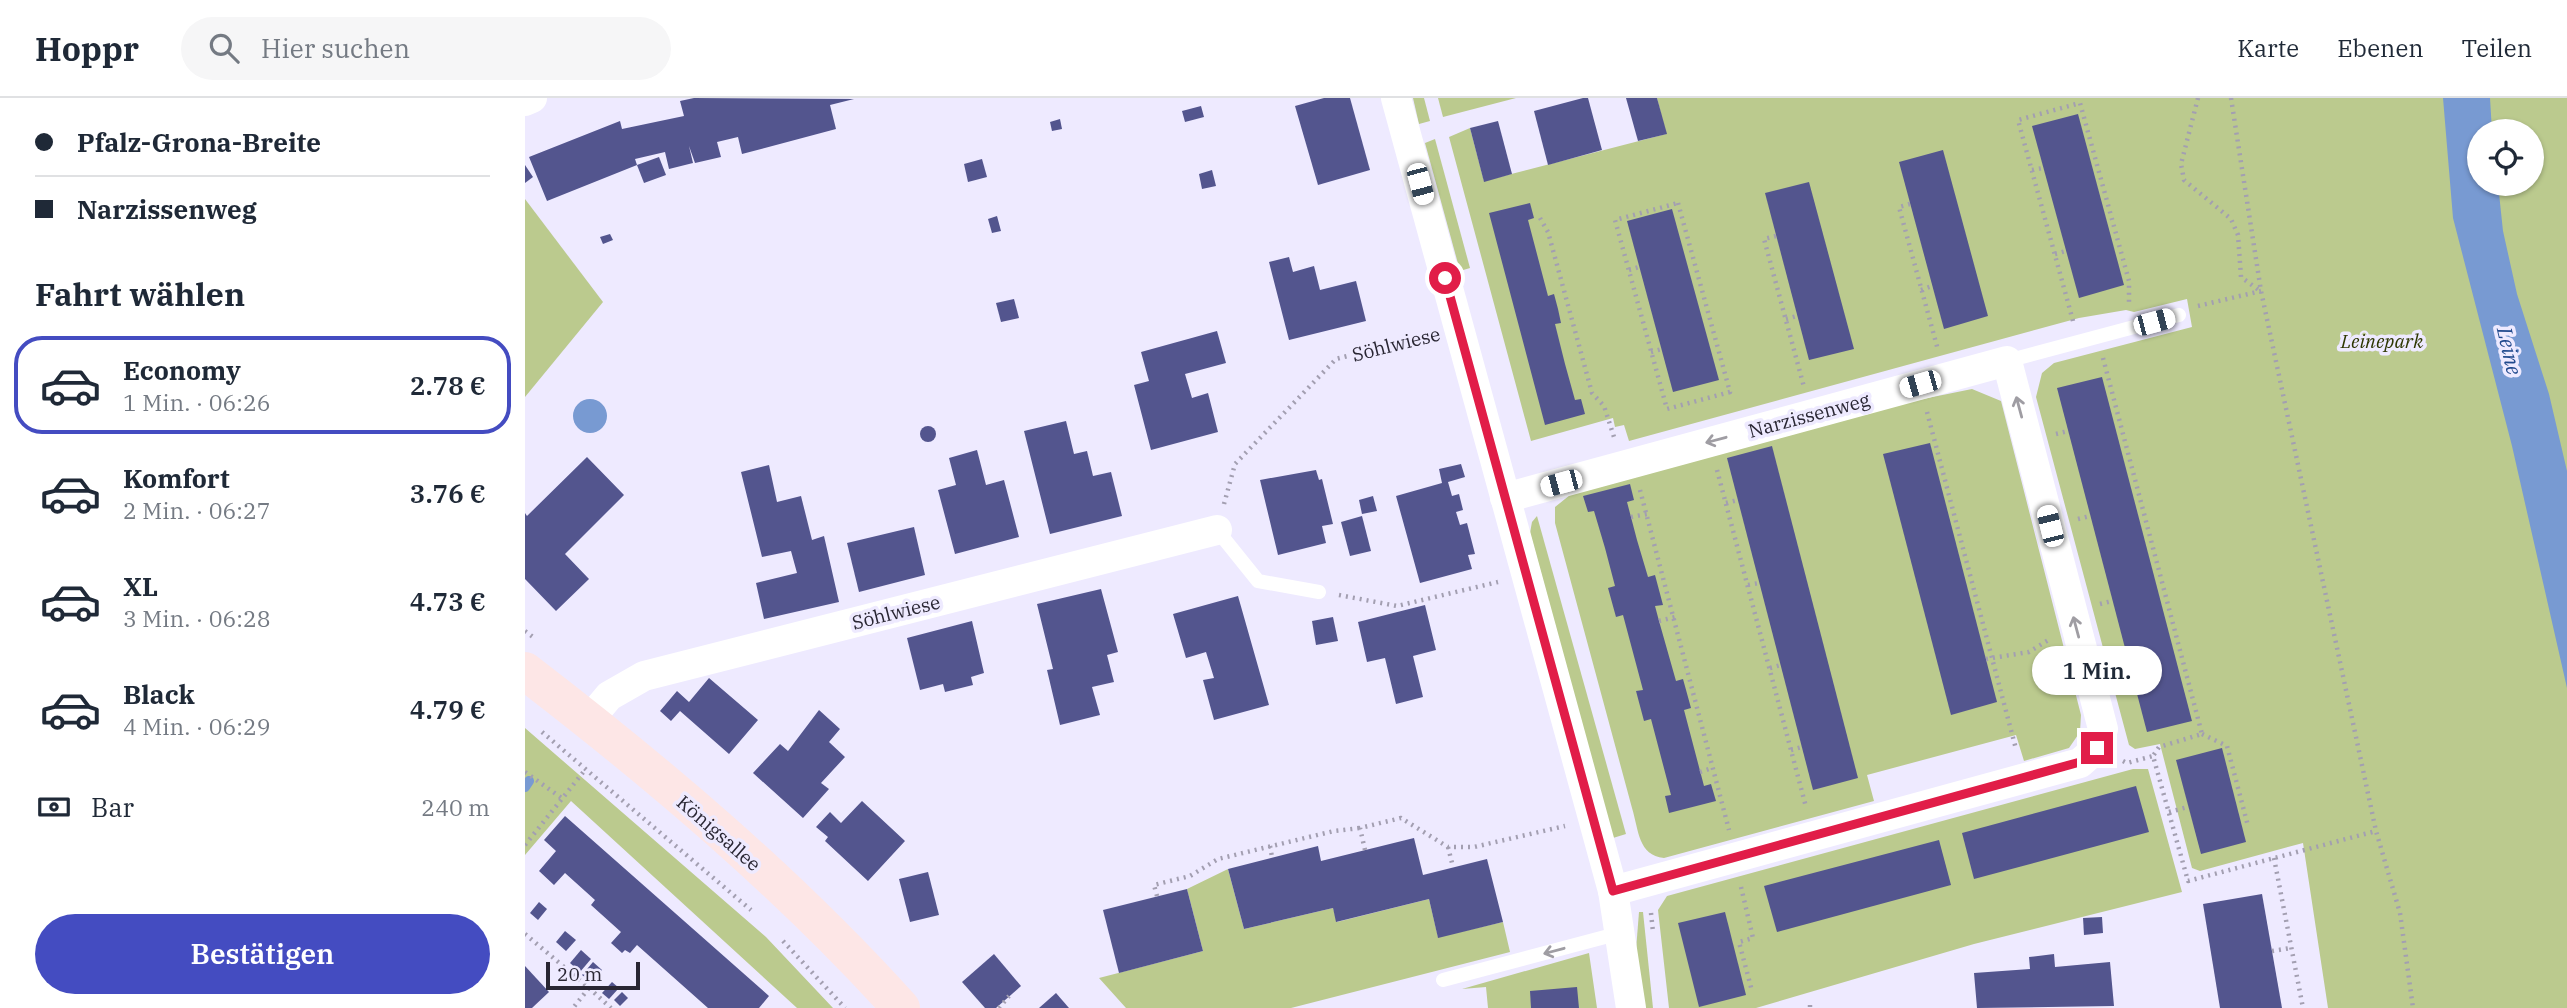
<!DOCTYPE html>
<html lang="de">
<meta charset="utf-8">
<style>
:root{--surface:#fff;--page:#f6f6f7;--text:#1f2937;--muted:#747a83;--line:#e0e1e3;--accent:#444cc1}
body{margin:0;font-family:"IBM Plex Serif",serif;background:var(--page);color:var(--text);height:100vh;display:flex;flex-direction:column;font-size:26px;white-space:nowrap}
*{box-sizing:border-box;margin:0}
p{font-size:23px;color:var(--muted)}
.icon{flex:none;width:38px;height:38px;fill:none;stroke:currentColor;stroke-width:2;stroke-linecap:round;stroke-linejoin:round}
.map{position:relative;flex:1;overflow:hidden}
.details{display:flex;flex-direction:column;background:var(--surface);width:525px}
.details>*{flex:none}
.top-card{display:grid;align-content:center;height:154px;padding:0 35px;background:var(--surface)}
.controls{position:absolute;left:1942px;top:21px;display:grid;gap:14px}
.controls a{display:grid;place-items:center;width:77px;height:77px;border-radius:50%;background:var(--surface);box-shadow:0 2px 5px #0004;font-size:35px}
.scale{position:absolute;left:21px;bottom:18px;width:94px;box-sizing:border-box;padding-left:7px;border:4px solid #292633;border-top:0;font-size:19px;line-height:24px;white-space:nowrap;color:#292633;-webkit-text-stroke:5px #eeeaff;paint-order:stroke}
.end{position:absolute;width:32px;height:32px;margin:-16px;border:9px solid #e11d48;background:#fff;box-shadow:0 0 0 4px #fff}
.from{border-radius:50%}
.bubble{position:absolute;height:49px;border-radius:24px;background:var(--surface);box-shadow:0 2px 5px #0004;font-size:23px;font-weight:600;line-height:49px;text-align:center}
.car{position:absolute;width:21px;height:42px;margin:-21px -10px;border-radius:9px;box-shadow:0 0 5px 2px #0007;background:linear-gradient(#fff 24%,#345 0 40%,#fff 0 76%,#345 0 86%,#fff 0)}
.top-card b{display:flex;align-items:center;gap:24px;height:66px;font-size:26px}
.top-card b+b{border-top:2px solid var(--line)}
.top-card i{width:18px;height:18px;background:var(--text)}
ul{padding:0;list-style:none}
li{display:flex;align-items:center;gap:21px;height:98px;margin:0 14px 10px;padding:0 21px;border:4px solid transparent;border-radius:28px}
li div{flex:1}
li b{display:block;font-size:26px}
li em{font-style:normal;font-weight:600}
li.current{border-color:var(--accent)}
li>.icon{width:63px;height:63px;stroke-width:1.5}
h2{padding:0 35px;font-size:32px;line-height:84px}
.pay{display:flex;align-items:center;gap:18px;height:77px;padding:0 35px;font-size:26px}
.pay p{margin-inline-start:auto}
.action{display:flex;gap:14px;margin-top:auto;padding:14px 35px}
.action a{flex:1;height:80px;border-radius:42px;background:var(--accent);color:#fff;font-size:28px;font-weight:600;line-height:80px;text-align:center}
header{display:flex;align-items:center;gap:42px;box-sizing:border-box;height:98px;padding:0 35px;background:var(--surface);border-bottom:2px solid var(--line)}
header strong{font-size:33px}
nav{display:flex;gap:38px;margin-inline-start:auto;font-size:24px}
.search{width:490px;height:63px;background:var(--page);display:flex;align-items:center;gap:18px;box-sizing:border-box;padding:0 24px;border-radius:38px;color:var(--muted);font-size:26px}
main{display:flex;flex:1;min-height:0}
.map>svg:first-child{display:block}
.green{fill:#bbca8e;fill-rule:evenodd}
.water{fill:#789ad2}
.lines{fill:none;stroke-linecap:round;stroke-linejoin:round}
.stream{stroke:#789ad2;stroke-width:10}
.building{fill:#53558e}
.path{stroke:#a39fb1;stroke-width:4.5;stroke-dasharray:2 5;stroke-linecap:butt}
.lane{stroke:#fff;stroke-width:14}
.street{stroke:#fff;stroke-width:30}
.secondary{stroke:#fde6e6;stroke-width:38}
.oneway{stroke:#9f9da3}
.route{stroke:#e11d48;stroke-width:9}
.labels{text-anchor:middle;stroke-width:7;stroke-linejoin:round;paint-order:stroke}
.park-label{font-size:19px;font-style:italic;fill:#2e3702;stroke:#eeeaff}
.street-label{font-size:19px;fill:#292633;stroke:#eeeaff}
.water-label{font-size:21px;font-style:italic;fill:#20498d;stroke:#eeeaff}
</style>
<header>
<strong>Hoppr</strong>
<div class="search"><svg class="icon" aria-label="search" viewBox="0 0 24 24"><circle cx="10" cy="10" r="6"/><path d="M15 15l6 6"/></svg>Hier suchen</div>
<nav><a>Karte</a><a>Ebenen</a><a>Teilen</a></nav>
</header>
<main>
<section class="details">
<div class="top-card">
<b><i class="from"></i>Pfalz-Grona-Breite</b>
<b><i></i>Narzissenweg</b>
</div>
<h2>Fahrt wählen</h2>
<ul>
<li class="current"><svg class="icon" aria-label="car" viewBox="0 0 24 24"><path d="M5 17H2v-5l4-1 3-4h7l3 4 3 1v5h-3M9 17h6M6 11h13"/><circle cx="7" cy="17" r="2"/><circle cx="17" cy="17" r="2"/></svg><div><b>Economy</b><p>1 Min. · 06:26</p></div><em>2.78 €</em></li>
<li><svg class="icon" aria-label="car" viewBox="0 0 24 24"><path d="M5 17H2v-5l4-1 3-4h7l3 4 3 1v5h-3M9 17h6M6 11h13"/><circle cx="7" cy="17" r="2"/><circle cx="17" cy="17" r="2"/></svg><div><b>Komfort</b><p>2 Min. · 06:27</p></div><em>3.76 €</em></li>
<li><svg class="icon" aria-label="car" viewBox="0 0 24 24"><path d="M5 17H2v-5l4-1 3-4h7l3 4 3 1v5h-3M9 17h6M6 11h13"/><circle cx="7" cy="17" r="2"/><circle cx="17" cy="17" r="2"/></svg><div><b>XL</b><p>3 Min. · 06:28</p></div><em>4.73 €</em></li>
<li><svg class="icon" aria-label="car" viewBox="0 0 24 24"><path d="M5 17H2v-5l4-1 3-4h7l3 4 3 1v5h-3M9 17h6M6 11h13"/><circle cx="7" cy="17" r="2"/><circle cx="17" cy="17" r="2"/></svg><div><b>Black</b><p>4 Min. · 06:29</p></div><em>4.79 €</em></li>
</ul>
<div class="pay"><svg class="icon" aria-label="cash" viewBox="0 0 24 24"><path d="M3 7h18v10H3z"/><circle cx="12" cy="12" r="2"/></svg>Bar<p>240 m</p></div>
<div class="action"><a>Bestätigen</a></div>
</section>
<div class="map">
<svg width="2042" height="910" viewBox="0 0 2042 910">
<rect width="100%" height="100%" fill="#eeeaff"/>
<g class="green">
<polygon points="888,0 899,0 905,23 894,26"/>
<polygon points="913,0 991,0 918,19"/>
<path d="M 1132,0 L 2042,0 L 2042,910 L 1803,910 L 1778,745 L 1675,773 L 1667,770 L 1635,646 L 1610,651 L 1604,647 L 1511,299 L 1517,275 L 1529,265 L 1667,229 L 1662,201 L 1609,214 L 1601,212 L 1554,220 L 1104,343 L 1099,327 L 1090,329 L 1088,320 L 1006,343 L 924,39 L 945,30 L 959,83 L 1141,36 ZM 1955,33 L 2007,33 L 2007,86 L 1955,86 Z"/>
<polygon points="910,41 945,170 935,173 900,45"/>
<polygon points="0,101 78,204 0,299"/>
<path d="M 1447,291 L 1476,303 L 1556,617 L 1555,634 L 1544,650 L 1499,663 L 1491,637 L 1342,677 L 1349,703 L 1139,760 C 1113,757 1114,733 1107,710 L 1030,425 L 1030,409 L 1045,397 L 1393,302 Z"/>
<polygon points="1012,418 1101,736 1088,740 1005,435 1007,424"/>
<polygon points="0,630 241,839 308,910 272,910 46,703 0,757"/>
<polygon points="1608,671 1623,671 1657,794 1449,846 1231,910 1144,910 1133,812 1142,798"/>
<polygon points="703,771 719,831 808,810 812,824 904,801 913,839 978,824 985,854 766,910 601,910 574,880 678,853 662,791"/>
<polygon points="1114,814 1118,814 1128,910 1119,910 1111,852"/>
<polygon points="1064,855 1072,910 963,910 961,889 937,891"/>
</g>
<g class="water">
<polygon points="1918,0 1965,0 1967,33 1955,33 1955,86 1973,86 1978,133 1992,196 2024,296 2042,373 2042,590 1987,348 1928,120"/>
<circle cx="65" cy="318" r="17"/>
</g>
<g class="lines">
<polyline class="stream" points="0,689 4,683"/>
</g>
<g class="building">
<polygon points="169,0 329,1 305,7 311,31 217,56 213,39 192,44 196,59 170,65 164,48 168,65 144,71 140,54 110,61 112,67 22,103 4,59 95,23 97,31 159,18 155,3"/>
<polygon points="799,0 825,0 845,72 793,87 770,8"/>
<polygon points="1058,0 1063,0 1077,52 1023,67 1009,13"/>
<polygon points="1101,0 1132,0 1142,36 1113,43"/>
<polygon points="676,8 679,19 660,24 657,13"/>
<polygon points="1553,16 1599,187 1554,200 1507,28"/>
<polygon points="535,21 537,31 527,33 525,24"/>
<polygon points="973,23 987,76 959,84 945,30"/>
<polygon points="1418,52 1463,218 1419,231 1374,64"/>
<polygon points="134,59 141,77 119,85 112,67"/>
<polygon points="457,61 462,79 443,84 439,66"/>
<polygon points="0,67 8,79 0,85"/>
<polygon points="687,72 691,88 677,91 674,76"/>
<polygon points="1284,84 1329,251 1284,262 1240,95"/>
<polygon points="1005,105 1009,120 1003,122 1023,198 1029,196 1033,211 1036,225 1030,226 1040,266 1050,302 1056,301 1060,316 1020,327 964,115"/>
<polygon points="1147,111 1194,282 1148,294 1102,123"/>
<polygon points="472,118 476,133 467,135 463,121"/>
<polygon points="85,136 88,142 78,146 75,139"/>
<polygon points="764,159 768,174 789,168 795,192 831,183 841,223 764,242 744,164"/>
<polygon points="489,201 494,220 476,224 471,205"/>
<polygon points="692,233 701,265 660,276 667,300 683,295 693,334 626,352 609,287 624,283 616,254"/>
<polygon points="1577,279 1667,623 1622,634 1532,290"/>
<polygon points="541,323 549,356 562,353 568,378 586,374 597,418 525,436 499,333"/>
<circle cx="403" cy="336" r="8"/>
<polygon points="1405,345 1472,604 1426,617 1358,356"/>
<polygon points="1247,348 1333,680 1288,692 1202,360"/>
<polygon points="452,352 461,387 479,382 494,439 430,456 413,392 431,387 424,360"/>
<polygon points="62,359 99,397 40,456 64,481 31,513 0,481 0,415 2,418"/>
<polygon points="936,366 940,379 923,384 927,398 934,396 938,412 931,414 935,427 942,425 950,456 943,457 947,471 895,485 871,398 917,385 914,371"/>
<polygon points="244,367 252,404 276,398 287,442 299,438 314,504 239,521 231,485 272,475 266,453 237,459 216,374"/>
<polygon points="791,372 794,382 797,381 808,426 797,428 801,445 753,457 735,382"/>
<polygon points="1105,386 1109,402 1102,404 1112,442 1123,479 1130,477 1138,507 1130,508 1134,523 1151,583 1158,581 1166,610 1159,612 1179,688 1186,686 1191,703 1144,715 1140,698 1146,697 1126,621 1119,623 1111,593 1118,592 1098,517 1091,519 1083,490 1090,488 1080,450 1069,413 1063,414 1058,398"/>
<polygon points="848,398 852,413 837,416 834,402"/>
<polygon points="837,418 846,453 825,458 816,424"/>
<polygon points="389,429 400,477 334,494 322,445"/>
<polygon points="576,491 593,554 582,557 589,584 567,589 575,617 535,627 522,572 528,571 512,506"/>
<polygon points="713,498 744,607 689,622 678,582 689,580 681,554 661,560 648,516"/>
<polygon points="900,507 911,552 888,558 898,599 871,606 860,560 842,564 833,524"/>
<polygon points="808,519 813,543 791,547 787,523"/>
<polygon points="447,523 459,575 446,579 448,587 420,594 418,586 395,592 382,540"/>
<polygon points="184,580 233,622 204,656 155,613 146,623 135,613 152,593 164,604"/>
<polygon points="294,612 315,631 304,644 320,659 296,685 304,691 278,720 228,675 255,646 263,653"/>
<polygon points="1697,650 1721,744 1676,756 1651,662"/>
<polygon points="1611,688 1624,734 1449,781 1437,735"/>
<polygon points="337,703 380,743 343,783 300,743 303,739 291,729 305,714 316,725"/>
<polygon points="40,718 244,898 234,910 183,910 112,847 105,855 100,852 97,855 86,845 96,834 66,807 70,802 40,775 29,787 14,773 31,753 19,742"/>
<polygon points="889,740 898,777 962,761 978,824 913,840 904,801 811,824 808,810 719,831 703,771 793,748 796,763"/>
<polygon points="1414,742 1426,787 1252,834 1239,788"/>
<polygon points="403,774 414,817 385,824 374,781"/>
<polygon points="662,791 678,853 594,875 578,812"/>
<polygon points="1737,796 1757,910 1695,910 1678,806"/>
<polygon points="14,804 22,811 13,822 5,815"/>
<polygon points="1200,814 1221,897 1174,909 1153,825"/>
<polygon points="1577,819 1578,835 1559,837 1558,820"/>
<polygon points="40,833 51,842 41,853 31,844"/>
<polygon points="56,852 66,861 55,874 45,865"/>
<polygon points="469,856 496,888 471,910 460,910 437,884"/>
<polygon points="1529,856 1530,869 1585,864 1589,908 1452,910 1449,875 1505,871 1504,859"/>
<polygon points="68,864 77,872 67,884 57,877"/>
<polygon points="0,868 24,894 7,910 0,910"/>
<polygon points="87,884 94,890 84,901 77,895"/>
<polygon points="1052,889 1054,910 1006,910 1005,893"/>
<polygon points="97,894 103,900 95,908 89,902"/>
<polygon points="531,895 544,910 514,910"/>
</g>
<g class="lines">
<g class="path">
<polyline points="1673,0 1656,66 1659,82 1706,121 1713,137 1716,179 1735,193"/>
<polyline points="1706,0 1736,193 1851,733 1875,815 1888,910"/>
<polyline points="1507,72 1518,70"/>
<polygon points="1153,105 1205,294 1142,311 1090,122"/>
<polyline points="1385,106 1374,109 1413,252"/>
<polyline points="1015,120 1023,134 1067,295 1079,308 1089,339"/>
<polyline points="1251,138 1239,141 1279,289"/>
<polyline points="1530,156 1541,153"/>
<polyline points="1104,172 1114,169"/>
<polyline points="1396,192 1407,188"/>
<polyline points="1673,208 1736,193"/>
<polyline points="1261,221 1272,218"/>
<polyline points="1548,223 1493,22 1555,5 1604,183 1604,208"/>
<polyline points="1126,254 1137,251"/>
<polyline points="1578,260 1677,636 1634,649 1628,658"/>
<polyline points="1402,314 1491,651"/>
<polyline points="1531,336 1543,333"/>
<polyline points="1192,372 1281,709"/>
<polyline points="1115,392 1204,732"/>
<polyline points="1201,405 1213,402"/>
<polyline points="699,406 710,366 811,261 906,236"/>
<polyline points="1106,419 1122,416"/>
<polyline points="1553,421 1565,418"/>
<polyline points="1223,487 1234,485"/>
<polyline points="814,497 872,508 973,484"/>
<polyline points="1575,506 1587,503"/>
<polyline points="1134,523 1150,519"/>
<polyline points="0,533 8,539"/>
<polyline points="1461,561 1504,554 1525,541"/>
<polyline points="1245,570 1256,567"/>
<polyline points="1598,593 1610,590"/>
<polyline points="17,634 226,812"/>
<polyline points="1677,636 1702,648 1723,728"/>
<polyline points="1266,652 1277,649"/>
<polyline points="1598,663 1602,665 1628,658 1663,783 1851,733"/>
<polyline points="0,674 38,701"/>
<polyline points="1175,674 1187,670"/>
<polyline points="1644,714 1663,709"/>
<polyline points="0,747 60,672"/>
<polyline points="745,748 747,759"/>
<polyline points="923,749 928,769"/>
<polyline points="840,752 835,730 876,720 923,749 949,749 1040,728"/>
<polyline points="1749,760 1778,910"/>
<polyline points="1216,789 1228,840 1214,844 1227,893"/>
<polyline points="632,798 629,787 665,778 693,761 809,733 835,730"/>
<polyline points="1126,815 1128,834"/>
<polyline points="0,836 64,890 48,910"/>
<polyline points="258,843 320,910"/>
<polyline points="1747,853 1766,850"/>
<polyline points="64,890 86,910"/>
<polyline points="1285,907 1285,910"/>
<polyline points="474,910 484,898"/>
</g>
<g class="lane">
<polyline points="1482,263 1654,217"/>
<polyline points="692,432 733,483 794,494"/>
<polyline points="918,882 1095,835"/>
</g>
<g class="street">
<polyline points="871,0 1088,793 1106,910"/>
<polyline points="0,3 7,0"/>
<polyline points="980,400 1482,263 1578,631 1572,650 1555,665 1088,793"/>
<polyline points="64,622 84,598 119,578 692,432"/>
</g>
<path class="secondary" d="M 0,573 C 133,675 264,786 376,910"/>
</g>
<defs><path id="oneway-shaft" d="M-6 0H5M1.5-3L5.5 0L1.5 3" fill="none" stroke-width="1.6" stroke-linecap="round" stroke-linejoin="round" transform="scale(1.75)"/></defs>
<g class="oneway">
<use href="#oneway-shaft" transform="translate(1494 309) rotate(-105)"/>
<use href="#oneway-shaft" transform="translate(1191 342) rotate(165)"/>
<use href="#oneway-shaft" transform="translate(1551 529) rotate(-105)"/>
<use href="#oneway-shaft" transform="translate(1029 853) rotate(165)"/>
</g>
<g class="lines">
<polyline class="route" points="920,180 1088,793 1555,664 1572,650"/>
</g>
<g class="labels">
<g class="park-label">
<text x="1857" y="250">Leinepark</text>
</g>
<g class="street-label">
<text transform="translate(871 246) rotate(-14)" y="7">Söhlwiese</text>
<text transform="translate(1284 317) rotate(-15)" y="7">Narzissenweg</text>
<text transform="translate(371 514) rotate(-14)" y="7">Söhlwiese</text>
<text transform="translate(194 735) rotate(41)" y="7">Königsallee</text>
</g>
<g class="water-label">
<text transform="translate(1984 253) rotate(77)" y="7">Leine</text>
</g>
</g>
</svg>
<div class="controls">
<a><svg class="icon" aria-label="locate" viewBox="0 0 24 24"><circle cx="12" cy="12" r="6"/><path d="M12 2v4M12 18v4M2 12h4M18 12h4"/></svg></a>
</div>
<div class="scale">20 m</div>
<i class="end from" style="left:920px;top:180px"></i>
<i class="end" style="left:1572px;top:650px"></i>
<div class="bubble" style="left:1507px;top:548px;width:130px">1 Min.</div>
<i class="car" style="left:895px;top:86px;rotate:165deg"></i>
<i class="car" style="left:1629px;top:224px;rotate:75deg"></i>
<i class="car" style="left:1395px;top:286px;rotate:254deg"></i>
<i class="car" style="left:1036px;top:385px;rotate:255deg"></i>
<i class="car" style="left:1525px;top:428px;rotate:346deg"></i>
</div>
</main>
